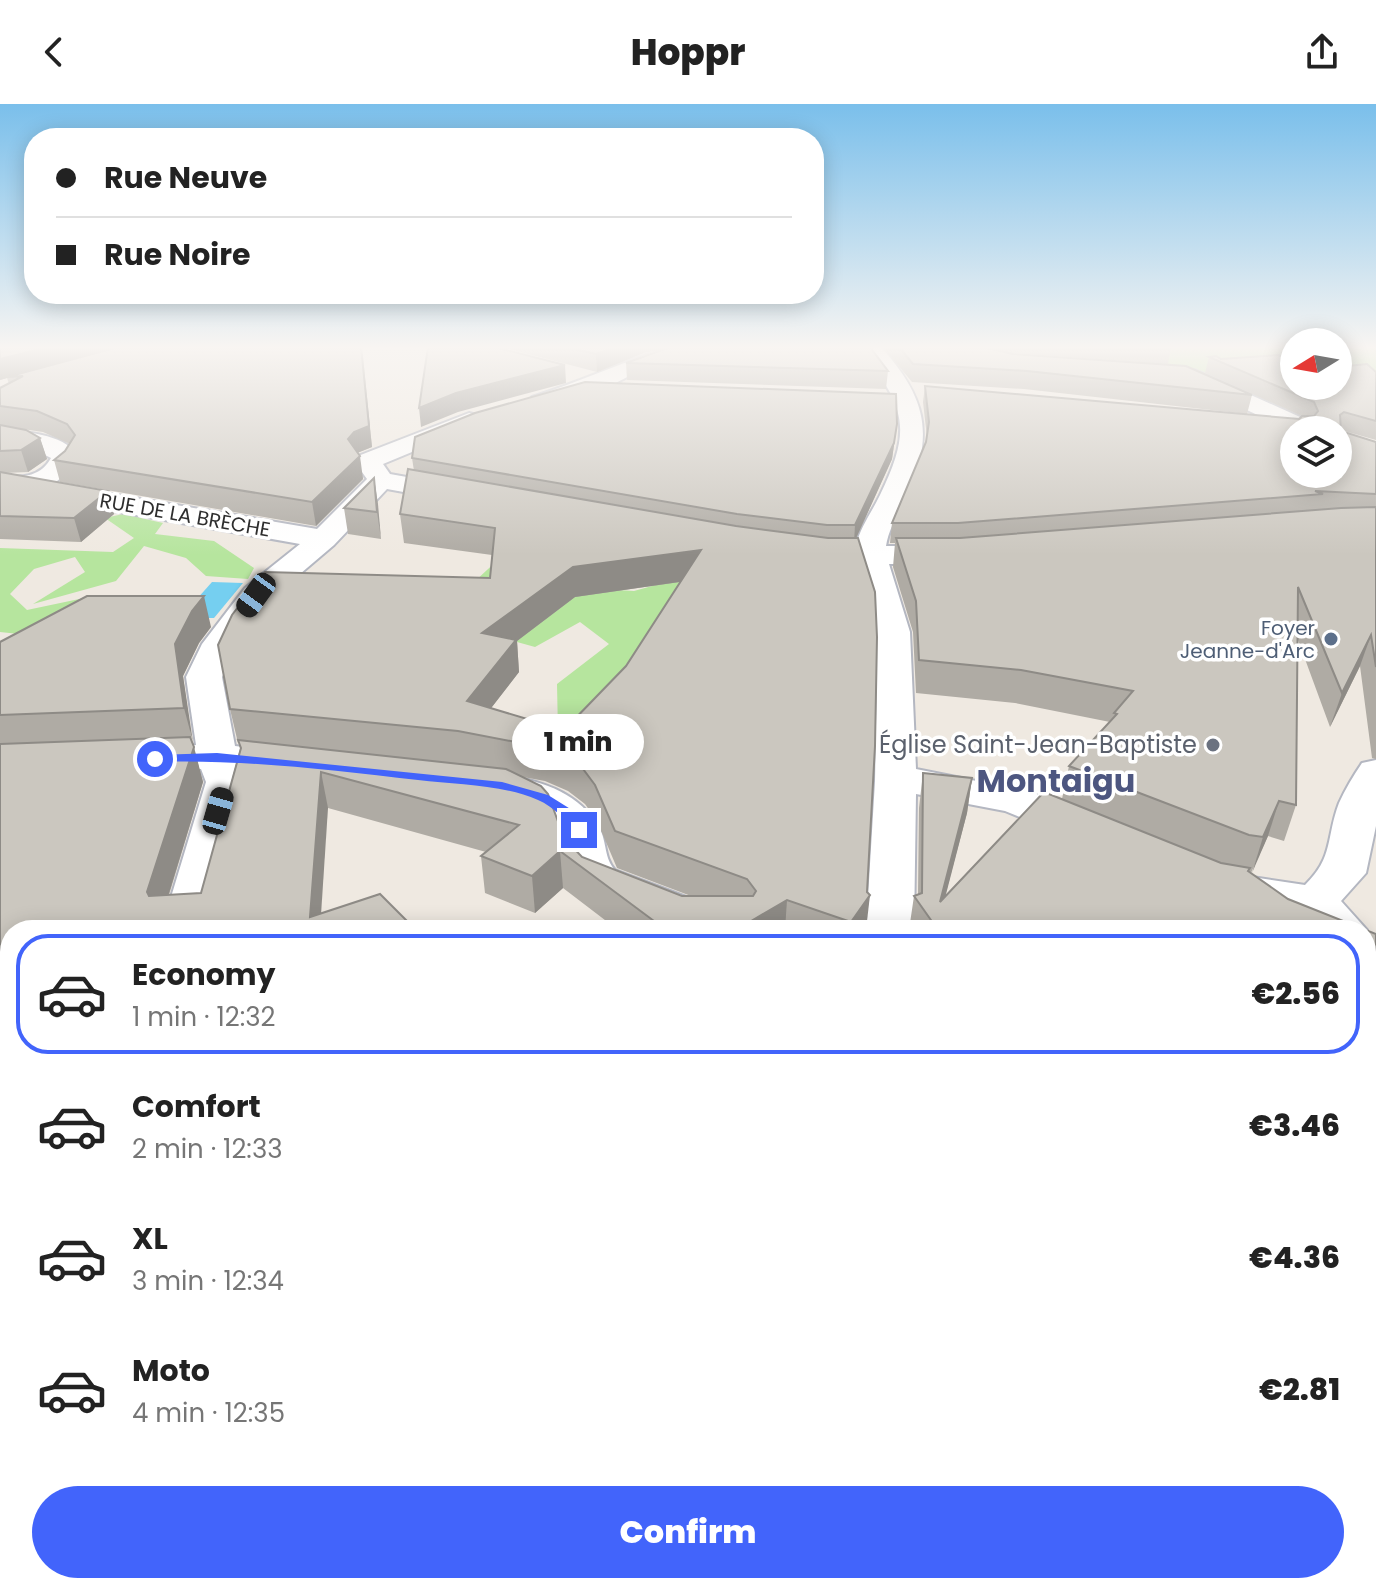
<!DOCTYPE html>
<meta charset="utf-8">
<style>
:root{--surface:#fff;--page:#f6f6f6;--text:#222;--muted:#767676;--line:#e0e0e0;--accent:#4264fb}
body{margin:0;font-family:Poppins,sans-serif;background:var(--page);color:var(--text);height:100vh;display:flex;flex-direction:column;font-size:30px;white-space:nowrap}
*{box-sizing:border-box;margin:0}
p{font-size:26px;color:var(--muted)}
.icon{flex:none;width:44px;height:44px;fill:none;stroke:currentColor;stroke-width:2;stroke-linecap:round;stroke-linejoin:round}
.map{position:relative;flex:1;overflow:hidden}
.drawer{position:absolute;left:0px;top:816px;width:1376px;height:674px;display:flex;flex-direction:column;background:var(--surface);border-radius:32px 32px 0 0;box-shadow:0 4px 20px #0003}
.drawer>*{flex:none}
.guide{position:absolute;left:24px;top:24px;width:800px;height:176px;border-radius:32px;box-shadow:0 4px 20px #0003;display:grid;align-content:center;height:176px;padding:0 32px;background:var(--surface)}
.needle{width:52px;rotate:259deg}
.controls{position:absolute;left:1280px;top:224px;display:grid;gap:16px}
.controls a{display:grid;place-items:center;width:72px;height:72px;border-radius:50%;background:var(--surface);box-shadow:0 4px 20px #0003;font-size:40px}
.end{position:absolute;width:36px;height:36px;margin:-18px;border:10px solid #4264fb;background:#fff;box-shadow:0 0 0 4px #fff}
.from{border-radius:50%}
.bubble{position:absolute;height:56px;border-radius:28px;background:var(--surface);box-shadow:0 4px 20px #0003;font-size:26px;font-weight:800;line-height:56px;text-align:center}
.car{position:absolute;width:24px;height:48px;margin:-24px -12px;border-radius:10px;box-shadow:0 0 6px 2px #0007;background:linear-gradient(#222 24%,#8ab4d8 0 40%,#222 0 76%,#8ab4d8 0 86%,#222 0)}
.guide b{display:flex;align-items:center;gap:28px;height:76px;font-size:30px}
.guide b+b{border-top:2px solid var(--line)}
.guide i{width:20px;height:20px;background:var(--text)}
ul{padding:14px 0 0;list-style:none}
li{display:flex;align-items:center;gap:24px;height:120px;margin:0 16px 12px;padding:0 16px;border:4px solid transparent;border-radius:32px}
li div{flex:1}
li b{display:block;font-size:30px}
li em{font-style:normal;font-weight:800}
li.active{border-color:var(--accent)}
li>.icon{width:72px;height:72px;stroke-width:1.5}
.button{display:flex;gap:16px;margin-top:auto;padding:16px 32px}
.button a{flex:1;height:92px;border-radius:48px;background:var(--accent);color:#fff;font-size:32px;font-weight:800;line-height:92px;text-align:center}
header{display:flex;justify-content:space-between;align-items:center;height:104px;padding:0 32px;background:var(--surface);font-size:36px;font-weight:800}
.map>svg:first-child{display:block}
.green{fill:#b6e59e}
.water{fill:#75cff0}
.lines{fill:none;stroke-linecap:round;stroke-linejoin:round}
.minor-casing{stroke:#b4b7c1;stroke-width:4}
.minor{fill:#fff;fill-rule:evenodd}
.wall{fill:#afaba4;fill-rule:evenodd}
.shaded-wall{fill:#8e8b86}
.building{fill:#cbc7bf;stroke:#8e8b86;stroke-width:2;fill-rule:evenodd}
.route{fill:#4264fb}
.service-dot{fill:#5c6f8a;stroke:#fff;stroke-width:3}
.worship-dot{fill:#6b7280;stroke:#fff;stroke-width:3}
.labels{text-anchor:middle;stroke-width:7;stroke-linejoin:round;paint-order:stroke}
.far-street-label{font-size:20px;fill:#2e2e2e;stroke:#fff}
.far-service-label{font-size:20px;fill:#4e5e75;stroke:#fff;text-anchor:end}
.worship-label{font-size:24px;fill:#5b616d;stroke:#fff;text-anchor:end}
.district-label{font-size:32px;font-weight:bold;fill:#4d5680;stroke:#fff}
</style>
<header><svg class="icon" aria-label="back" viewBox="0 0 24 24"><path d="M15 5l-7 7 7 7"/></svg>Hoppr<svg class="icon" aria-label="share" viewBox="0 0 24 24"><path d="M12 15V3M7 8l5-5 5 5M5 13v7h14v-7"/></svg></header>
<div class="map">
<svg width="1376" height="1489" viewBox="0 0 1376 1489">
<rect width="100%" height="100%" fill="#efe9e1"/>
<g class="green">
<polygon points="1138,243 1294,243 1294,266 1183,269 1141,261"/>
<polygon points="1338,243 1376,243 1376,293 1338,270"/>
<polygon points="123,410 163,419 155,430 214,437 254,464 248,475 206,472 186,454 144,442 116,477 33,500 85,468 75,453 34,465 10,490 27,506 84,494 0,552 19,530 0,528 0,444 113,448 134,434 105,414"/>
<polygon points="725,447 603,608 558,629 557,580 609,540 580,518 535,543 478,527 458,493 502,452 550,482 634,487 677,475"/>
</g>
<polygon class="water" points="212,478 243,479 214,514 180,514"/>
<g class="lines">
<defs>
<g id="minor">
<path d="M 669,243 L 699,243 L 696,247 L 637,268 L 602,286 L 540,305 L 532,303 L 528,298 L 532,293 C 579,278 623,258 669,243 Z"/>
<path d="M 860,243 L 881,243 C 925,292 935,329 908,390 C 900,407 889,423 886,442 L 955,442 L 966,445 L 970,451 L 966,457 L 955,460 L 889,460 L 910,528 L 916,665 L 1032,688 L 1099,717 L 1106,726 L 1099,735 L 1084,739 L 1005,707 L 916,690 L 914,826 L 866,826 L 875,677 L 877,565 L 875,518 L 858,460 L 826,460 L 793,454 L 789,448 L 793,442 L 804,439 L 856,442 C 860,423 872,408 880,391 C 915,320 902,302 860,243 Z"/>
<polygon points="1195,266 1318,321 1321,326 1294,328 1187,278 1184,273"/>
<path d="M 469,309 L 477,311 L 481,316 L 477,321 L 383,360 L 390,370 L 474,385 L 478,391 L 474,397 L 464,399 L 387,385 L 334,441 L 267,498 L 236,541 L 222,573 L 235,642 L 311,651 L 317,659 L 311,667 L 297,671 L 242,666 L 246,678 L 209,826 L 161,826 L 206,678 L 201,665 L 138,667 L 124,663 L 118,655 L 124,647 L 196,641 L 186,573 L 202,540 L 245,484 L 300,440 L 0,387 L 0,371 C 20,374 40,374 51,354 L 33,345 L 0,339 L 0,325 C 24,328 62,329 78,351 L 69,368 L 53,380 L 317,425 L 367,375 L 354,357 L 358,352 Z"/>
<path d="M 1376,656 L 1376,722 L 1366,769 L 1341,797 L 1367,826 L 1366,827 L 1316,826 L 1300,809 L 1210,793 L 1203,783 L 1210,773 L 1226,769 L 1305,781 C 1334,753 1326,733 1339,699 C 1345,686 1353,672 1362,659 Z"/>
<path d="M 497,670 C 538,676 578,686 600,725 C 607,739 604,754 615,766 L 745,815 L 752,826 L 684,826 L 583,786 L 565,761 L 560,733 L 549,716 L 517,699 L 482,691 L 476,682 L 482,673 Z"/>
<polygon points="1376,1203 1376,1266 1366,1270 1366,1207"/>
<polygon points="297,1480 375,1480 377,1489 299,1489"/>
<polygon points="1035,1480 1119,1480 1115,1489 1032,1489"/>
</g>
</defs>
<use href="#minor" class="minor-casing"/>
<use href="#minor" class="minor"/>
</g>
<g class="wall">
<polygon points="0,243 362,243 372,343 357,349 363,375 316,422 60,378 54,356 65,347 70,340 43,328 9,323 40,334 47,355 28,368 4,369 108,387 114,410 81,438 0,435 0,284 9,280 7,274 0,276"/>
<polygon points="501,243 870,243 888,267 886,285 627,276 626,259 664,245 646,248 597,268"/>
<polygon points="883,243 983,243 1013,250 1252,291 1247,310 1024,285 912,278"/>
<polygon points="984,243 1171,243 1168,260 1011,249"/>
<path d="M 1278,251 L 1294,258 L 1294,282 L 1338,282 L 1338,263 L 1367,260 L 1376,268 L 1376,336 L 1341,326 L 1341,327 L 1376,338 L 1376,655 L 1372,654 L 1360,562 L 1330,623 L 1298,536 L 1296,701 L 1284,737 L 1268,732 L 1251,769 L 1288,795 L 1376,830 L 1376,1154 L 1366,1161 L 1366,826 L 909,826 L 914,792 L 918,790 L 919,704 L 923,669 L 972,674 L 967,709 L 945,792 L 1044,688 L 1062,695 L 1069,662 L 1110,618 L 1015,599 L 916,589 L 913,528 L 893,463 L 895,439 L 890,439 L 892,419 L 926,338 L 927,333 L 923,298 L 925,282 L 1299,315 L 1302,312 L 1205,269 L 1209,253 L 1216,252 L 1221,255 ZM 1294,326 L 1338,326 L 1338,370 L 1294,370 Z"/>
<path d="M 897,320 L 892,355 L 856,434 L 867,788 L 866,826 L 618,826 L 563,784 L 535,809 L 485,789 L 481,752 L 486,748 L 328,704 L 0,1198 L 0,538 L 211,523 L 199,539 L 183,572 L 192,638 L 203,678 L 169,791 L 201,789 L 240,645 L 239,639 L 238,639 L 230,605 L 490,474 L 492,451 L 404,439 L 400,410 L 414,367 L 412,354 ZM 680,478 L 626,562 L 564,626 L 491,604 L 519,568 L 517,537 L 575,493 ZM 523,673 L 545,677 L 568,687 L 585,700 L 597,717 L 617,764 L 691,792 L 682,792 L 582,753 L 564,734 Z"/>
<polygon points="374,374 381,435 348,430 344,404"/>
</g>
<g class="shaded-wall">
<polygon points="48,243 123,243 7,273 7,274 0,276 0,255"/>
<polygon points="361,243 372,343 357,349 348,335"/>
<polygon points="615,243 680,243 646,248 597,268 596,250"/>
<polygon points="565,261 566,279 458,308 421,323 419,304 456,289"/>
<polygon points="897,320 892,355 854,439 855,421"/>
<polygon points="40,334 47,355 28,368 21,346"/>
<polygon points="360,352 363,375 316,422 312,398"/>
<polygon points="374,374 378,400 381,435 377,408"/>
<polygon points="108,387 114,410 81,438 74,414"/>
<polygon points="701,446 700,475 575,493 517,537 519,568 471,630 467,597 482,529 573,463"/>
<polygon points="204,492 211,523 199,539 183,572 193,638 184,604 175,540 192,507"/>
<polygon points="1371,531 1360,562 1330,623 1342,589"/>
<polygon points="194,643 203,678 158,825 147,788"/>
<polygon points="321,668 328,704 320,826 310,813"/>
<polygon points="972,674 967,709 937,825 940,798"/>
<polygon points="1279,697 1268,732 1252,769 1263,733"/>
<polygon points="560,747 563,784 535,809 532,772"/>
<polygon points="870,791 866,826 850,826 851,818"/>
<polygon points="787,796 785,826 736,826"/>
<polygon points="1376,1129 1376,1154 1366,1161 1366,1136"/>
<polygon points="10,1148 10,1195 0,1198 0,1152"/>
<polygon points="0,1394 6,1489 0,1489"/>
<polygon points="960,1480 984,1480 976,1489 952,1489"/>
</g>
<g class="building">
<polygon points="0,243 48,243 0,255"/>
<polygon points="118,243 361,243 369,322 354,328 348,335 360,352 312,398 54,356 65,347 75,331 67,320 37,307 0,302 0,284 23,272 7,273"/>
<polygon points="428,243 494,243 565,261 456,289 419,304"/>
<polygon points="566,243 615,243 596,250"/>
<polygon points="670,243 870,243 888,267 626,259"/>
<polygon points="899,243 983,243 1013,250 1186,262 1252,291 1027,267 913,260"/>
<path d="M 1278,251 L 1294,258 L 1294,282 L 1338,282 L 1338,263 L 1367,260 L 1376,268 L 1376,317 L 1344,308 L 1340,311 L 1341,327 L 1376,338 L 1376,390 L 1315,387 L 1323,390 L 958,419 L 892,419 L 926,338 L 929,318 L 925,282 L 1299,315 L 1302,312 L 1314,312 L 1318,307 L 1314,298 L 1209,253 L 1216,252 L 1221,255 ZM 1294,326 L 1338,326 L 1338,370 L 1294,370 Z"/>
<polygon points="585,278 896,290 897,320 894,339 855,421 827,421 737,410 412,354 415,333 475,309"/>
<polygon points="0,321 26,326 40,334 21,346 0,347"/>
<path d="M 408,365 L 736,422 L 828,434 L 858,434 L 875,488 L 877,533 L 875,642 L 867,788 L 870,791 L 851,818 L 787,796 L 736,826 L 636,826 L 654,817 L 560,747 L 532,772 L 481,752 L 519,721 L 321,668 L 310,813 L 380,790 L 416,826 L 10,826 L 10,1148 L 0,1152 L 0,640 L 190,633 L 194,643 L 147,788 L 149,792 L 201,789 L 241,644 L 238,636 L 506,665 L 541,682 L 548,690 L 564,734 L 582,753 L 682,792 L 753,792 L 756,787 L 747,775 L 615,727 L 595,681 L 583,665 L 566,652 L 542,643 L 458,627 L 230,605 L 218,541 L 232,511 L 265,468 L 490,474 L 495,424 L 400,410 ZM 701,446 L 626,562 L 564,626 L 467,597 L 516,536 L 482,529 L 573,463 Z"/>
<polygon points="0,368 108,387 74,414 0,412"/>
<polygon points="374,374 377,408 344,404"/>
<polygon points="1376,403 1376,563 1371,531 1342,589 1298,483 1296,701 1279,697 1263,733 1249,731 1069,662 1117,610 1114,609 1133,587 1021,566 919,556 916,497 896,434 960,434 1341,404"/>
<polygon points="87,492 204,492 192,507 175,540 184,604 0,611 0,538"/>
<polygon points="923,669 972,674 940,798 1044,688 1221,759 1250,764 1248,767 1288,795 1376,830 1376,1129 1366,1136 1366,826 938,826 914,792 922,789"/>
<polygon points="1376,1306 1376,1489 1151,1489 1159,1480 1366,1480 1366,1313"/>
<polygon points="114,1480 267,1480 272,1489 115,1489"/>
<polygon points="458,1480 960,1480 952,1489 444,1489"/>
</g>
<linearGradient id="sky" x2="0" y2="1"><stop stop-color="#7abfeb"/><stop offset="0.54" stop-color="#f8f5f2"/><stop offset="1" stop-color="#f8f5f2" stop-opacity="0"/></linearGradient>
<rect width="1376" height="451" fill="url(#sky)"/>
<path class="route" d="M 217,649 L 502,678 L 548,691 L 572,706 L 585,726 L 574,728 C 565,715 554,703 538,696 C 502,680 457,681 418,676 C 330,666 243,655 155,658 L 149,655 L 155,651 Z"/>
<circle class="service-dot" cx="1331" cy="535" r="8"/>
<circle class="worship-dot" cx="1213" cy="641" r="8"/>
<g class="labels">
<g class="far-street-label">
<text transform="translate(185 411) rotate(10)" y="7">RUE DE LA BRÈCHE</text>
</g>
<g class="far-service-label">
<text x="1315" y="531">Foyer<tspan x="1315" dy="23">Jeanne-d'Arc</tspan></text>
</g>
<g class="worship-label">
<text x="1197" y="649">Église Saint-Jean-Baptiste</text>
</g>
<g class="district-label">
<text x="1056" y="688">Montaigu</text>
</g>
</g>
</svg>
<div class="controls">
<a><svg class="needle" viewBox="-14 -14 28 28"><path d="M0-13l5 13h-10z" fill="#e53935"/><path d="M0 13l5-13h-10z" fill="#767676"/></svg></a>
<a><svg class="icon" aria-label="layers" viewBox="0 0 24 24"><path d="M12 4l9 5-9 5-9-5zM3 14l9 5 9-5"/></svg></a>
</div>
<i class="end from" style="left:155px;top:655px"></i>
<i class="end" style="left:579px;top:726px"></i>
<div class="bubble" style="left:512px;top:610px;width:132px">1 min</div>
<i class="car" style="left:256px;top:491px;rotate:216deg"></i>
<i class="car" style="left:218px;top:707px;rotate:16deg"></i>
<div class="guide">
<b><i class="from"></i>Rue Neuve</b>
<b><i></i>Rue Noire</b>
</div>
<section class="drawer">
<ul>
<li class="active"><svg class="icon" aria-label="car" viewBox="0 0 24 24"><path d="M5 17H2v-5l4-1 3-4h7l3 4 3 1v5h-3M9 17h6M6 11h13"/><circle cx="7" cy="17" r="2"/><circle cx="17" cy="17" r="2"/></svg><div><b>Economy</b><p>1 min · 12:32</p></div><em>€2.56</em></li>
<li><svg class="icon" aria-label="car" viewBox="0 0 24 24"><path d="M5 17H2v-5l4-1 3-4h7l3 4 3 1v5h-3M9 17h6M6 11h13"/><circle cx="7" cy="17" r="2"/><circle cx="17" cy="17" r="2"/></svg><div><b>Comfort</b><p>2 min · 12:33</p></div><em>€3.46</em></li>
<li><svg class="icon" aria-label="car" viewBox="0 0 24 24"><path d="M5 17H2v-5l4-1 3-4h7l3 4 3 1v5h-3M9 17h6M6 11h13"/><circle cx="7" cy="17" r="2"/><circle cx="17" cy="17" r="2"/></svg><div><b>XL</b><p>3 min · 12:34</p></div><em>€4.36</em></li>
<li><svg class="icon" aria-label="car" viewBox="0 0 24 24"><path d="M5 17H2v-5l4-1 3-4h7l3 4 3 1v5h-3M9 17h6M6 11h13"/><circle cx="7" cy="17" r="2"/><circle cx="17" cy="17" r="2"/></svg><div><b>Moto</b><p>4 min · 12:35</p></div><em>€2.81</em></li>
</ul>
<div class="button"><a>Confirm</a></div>
</section>
</div>
